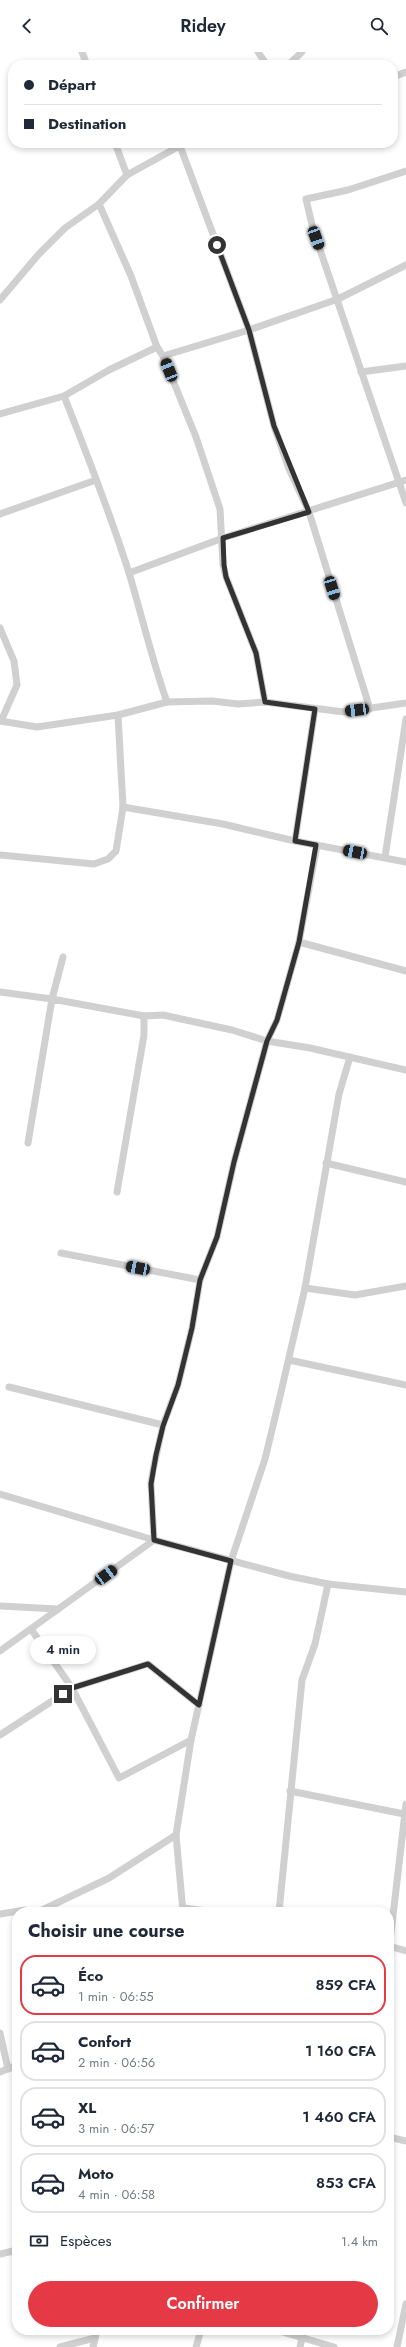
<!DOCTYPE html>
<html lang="fr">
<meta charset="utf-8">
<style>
:root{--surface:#fff;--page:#f2f2f3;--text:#1f2937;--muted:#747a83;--line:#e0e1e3;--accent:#e63946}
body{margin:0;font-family:Jost,sans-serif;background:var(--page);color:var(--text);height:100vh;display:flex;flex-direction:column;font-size:15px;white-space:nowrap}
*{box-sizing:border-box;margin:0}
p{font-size:13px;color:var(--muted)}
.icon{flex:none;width:22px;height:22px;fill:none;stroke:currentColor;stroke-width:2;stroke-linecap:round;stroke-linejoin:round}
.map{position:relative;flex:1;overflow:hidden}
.details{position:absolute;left:12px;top:1855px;width:382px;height:428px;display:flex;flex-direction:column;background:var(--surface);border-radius:16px;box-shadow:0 2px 6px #0003}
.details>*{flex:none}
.guide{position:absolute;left:8px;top:8px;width:390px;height:88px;border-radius:16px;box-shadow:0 2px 6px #0003;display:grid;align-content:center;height:88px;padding:0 16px;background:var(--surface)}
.end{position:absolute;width:18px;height:18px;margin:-9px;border:5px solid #333;background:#fff;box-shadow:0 0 0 2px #fff}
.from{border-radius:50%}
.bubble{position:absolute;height:28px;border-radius:14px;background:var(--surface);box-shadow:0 2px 6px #0003;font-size:13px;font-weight:600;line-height:28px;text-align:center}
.car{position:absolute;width:12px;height:24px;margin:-12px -6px;border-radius:5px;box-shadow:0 0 3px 1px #0007;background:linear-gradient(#222 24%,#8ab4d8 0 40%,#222 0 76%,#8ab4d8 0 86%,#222 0)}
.guide b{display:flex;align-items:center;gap:14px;height:38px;font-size:15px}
.guide b+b{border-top:1px solid var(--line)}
.guide i{width:10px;height:10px;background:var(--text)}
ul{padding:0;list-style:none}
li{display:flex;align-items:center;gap:12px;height:60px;margin:0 8px 6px;padding:0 8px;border:2px solid var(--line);border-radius:16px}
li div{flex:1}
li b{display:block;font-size:15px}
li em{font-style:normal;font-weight:600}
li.on{border-color:var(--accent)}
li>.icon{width:36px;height:36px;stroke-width:1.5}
h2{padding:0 16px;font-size:18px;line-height:48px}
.pay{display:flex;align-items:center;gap:10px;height:44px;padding:0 16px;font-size:15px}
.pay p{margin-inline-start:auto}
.cta{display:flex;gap:8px;margin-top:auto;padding:8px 16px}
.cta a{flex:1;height:46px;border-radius:24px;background:var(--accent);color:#fff;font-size:16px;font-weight:600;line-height:46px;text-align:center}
header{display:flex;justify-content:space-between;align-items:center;height:52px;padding:0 16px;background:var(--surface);font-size:18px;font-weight:600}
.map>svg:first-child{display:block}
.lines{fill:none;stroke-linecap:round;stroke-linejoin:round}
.minor{stroke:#d0d0d0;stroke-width:7}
.route{stroke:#333;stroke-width:5}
</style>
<header><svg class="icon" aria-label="back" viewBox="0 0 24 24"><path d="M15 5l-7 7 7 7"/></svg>Ridey<svg class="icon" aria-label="search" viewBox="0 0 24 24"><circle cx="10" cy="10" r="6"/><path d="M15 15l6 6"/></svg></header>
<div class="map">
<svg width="406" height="2295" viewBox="0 0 406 2295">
<rect width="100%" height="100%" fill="#fff"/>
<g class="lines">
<g class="minor">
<polyline points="82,0 87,13"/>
<polyline points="258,0 267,13"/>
<polyline points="288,13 302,0"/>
<polyline points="393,25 406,20"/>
<polyline points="115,91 127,123"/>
<polyline points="180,94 249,278 274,374 289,417 309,460 370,657"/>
<polyline points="406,119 348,138 306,147 313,177 406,451"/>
<polyline points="99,152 131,224 157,295 163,304 196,385 220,457 223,513 226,525 256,601 265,650"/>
<polyline points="0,248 38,203 65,176 99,152 127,123 185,91"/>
<polyline points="163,304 249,278 338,247 406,213"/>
<polyline points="361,320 406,314"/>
<path d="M 64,344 C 87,402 110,461 129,521 C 142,564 152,608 167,650"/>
<polyline points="0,362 64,344 109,318 157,295"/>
<polyline points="0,462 96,428"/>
<polyline points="129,521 223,486 406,428"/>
<polyline points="0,576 14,609 17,633 1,669"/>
<polyline points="0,669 37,675 118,663 167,650 212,649 238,652 265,650 344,660 406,651"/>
<polyline points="123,755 223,772 295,789 406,810"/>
<polyline points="295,789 315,657"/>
<polyline points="0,803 94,812 108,807 116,799 123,755 118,663"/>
<polyline points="385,805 406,667"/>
<polyline points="299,890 406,919"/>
<polyline points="0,940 52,947 63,905"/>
<polyline points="28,1091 52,947 144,964 163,963 232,978 267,989 310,996 406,1018"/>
<polyline points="326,1111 406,1130"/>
<polyline points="117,1140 144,983 144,964"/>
<polyline points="61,1201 200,1228"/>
<polyline points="305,1236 355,1243 406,1234"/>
<polyline points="289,1308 406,1333"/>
<polyline points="9,1335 163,1373"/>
<polyline points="0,1442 154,1488 289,1524 328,1532 406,1540"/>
<polyline points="0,1554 58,1557"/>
<polyline points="31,1577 72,1636 119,1726 191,1688"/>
<polyline points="0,1599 154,1488 151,1431 153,1418 163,1373 178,1333 192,1276 200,1228 217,1185 234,1110 267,989 277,968 299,890 317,793"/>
<polyline points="0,1683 72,1636 148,1612 199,1653"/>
<polyline points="290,1739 404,1762"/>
<polyline points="184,1856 214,1860"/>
<polyline points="38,1860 109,1826 176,1783"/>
<polyline points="183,1860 176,1783 191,1688 231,1509 265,1407 278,1353 305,1236 339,1042 350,1005"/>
<polyline points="279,1860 302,1628 315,1592 328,1532"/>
<polyline points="0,1862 25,1858 26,1860"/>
<polyline points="389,1894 406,1899"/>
<polyline points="389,1898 406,1752"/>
<polyline points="0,1981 8,2017"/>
<polyline points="0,2020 17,2013"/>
<polyline points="389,2085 406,2089"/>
<polyline points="0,2202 17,2198"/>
<polyline points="276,2278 334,2295"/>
<polyline points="60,2295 95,2286"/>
<polyline points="93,2295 97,2278"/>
<polyline points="196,2295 201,2278"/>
<polyline points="300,2295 304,2278"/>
<polyline points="397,2295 406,2252"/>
</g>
</g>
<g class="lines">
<polyline class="route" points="63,1642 72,1636 148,1612 199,1653 231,1509 154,1488 151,1432 156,1403 163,1374 178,1333 192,1276 200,1228 217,1185 234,1110 267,989 277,968 299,890 316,793 295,789 315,657 265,650 256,601 226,525 224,513 223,486 309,460 274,374 249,278 217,193"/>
</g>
</svg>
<i class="end from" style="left:217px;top:193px"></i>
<i class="end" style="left:63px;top:1642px"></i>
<div class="bubble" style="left:30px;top:1584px;width:66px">4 min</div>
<i class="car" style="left:316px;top:186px;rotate:160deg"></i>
<i class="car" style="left:169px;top:318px;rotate:338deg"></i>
<i class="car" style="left:332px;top:536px;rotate:163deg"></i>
<i class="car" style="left:357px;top:658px;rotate:263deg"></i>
<i class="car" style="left:355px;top:800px;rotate:281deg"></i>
<i class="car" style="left:138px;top:1216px;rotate:281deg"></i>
<i class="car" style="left:106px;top:1523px;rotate:54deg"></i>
<div class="guide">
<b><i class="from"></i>Départ</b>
<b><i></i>Destination</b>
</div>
<section class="details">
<h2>Choisir une course</h2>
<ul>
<li class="on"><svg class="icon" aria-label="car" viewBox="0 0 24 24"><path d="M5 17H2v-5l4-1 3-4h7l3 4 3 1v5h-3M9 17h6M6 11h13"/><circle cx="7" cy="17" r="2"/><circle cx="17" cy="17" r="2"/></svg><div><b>Éco</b><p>1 min · 06:55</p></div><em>859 CFA</em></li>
<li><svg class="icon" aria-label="car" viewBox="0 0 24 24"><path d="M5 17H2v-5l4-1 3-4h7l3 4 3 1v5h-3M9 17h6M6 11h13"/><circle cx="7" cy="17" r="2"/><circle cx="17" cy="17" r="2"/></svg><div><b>Confort</b><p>2 min · 06:56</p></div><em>1 160 CFA</em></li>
<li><svg class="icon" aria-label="car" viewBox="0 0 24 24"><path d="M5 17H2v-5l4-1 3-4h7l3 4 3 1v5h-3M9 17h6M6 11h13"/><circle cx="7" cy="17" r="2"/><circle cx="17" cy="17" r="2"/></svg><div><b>XL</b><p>3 min · 06:57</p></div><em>1 460 CFA</em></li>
<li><svg class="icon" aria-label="car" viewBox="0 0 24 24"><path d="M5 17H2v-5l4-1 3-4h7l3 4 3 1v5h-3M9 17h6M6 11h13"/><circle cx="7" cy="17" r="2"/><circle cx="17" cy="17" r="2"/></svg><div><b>Moto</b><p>4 min · 06:58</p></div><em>853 CFA</em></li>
</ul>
<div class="pay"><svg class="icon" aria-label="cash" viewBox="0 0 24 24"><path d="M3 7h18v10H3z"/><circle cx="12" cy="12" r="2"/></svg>Espèces<p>1.4 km</p></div>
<div class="cta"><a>Confirmer</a></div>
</section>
</div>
